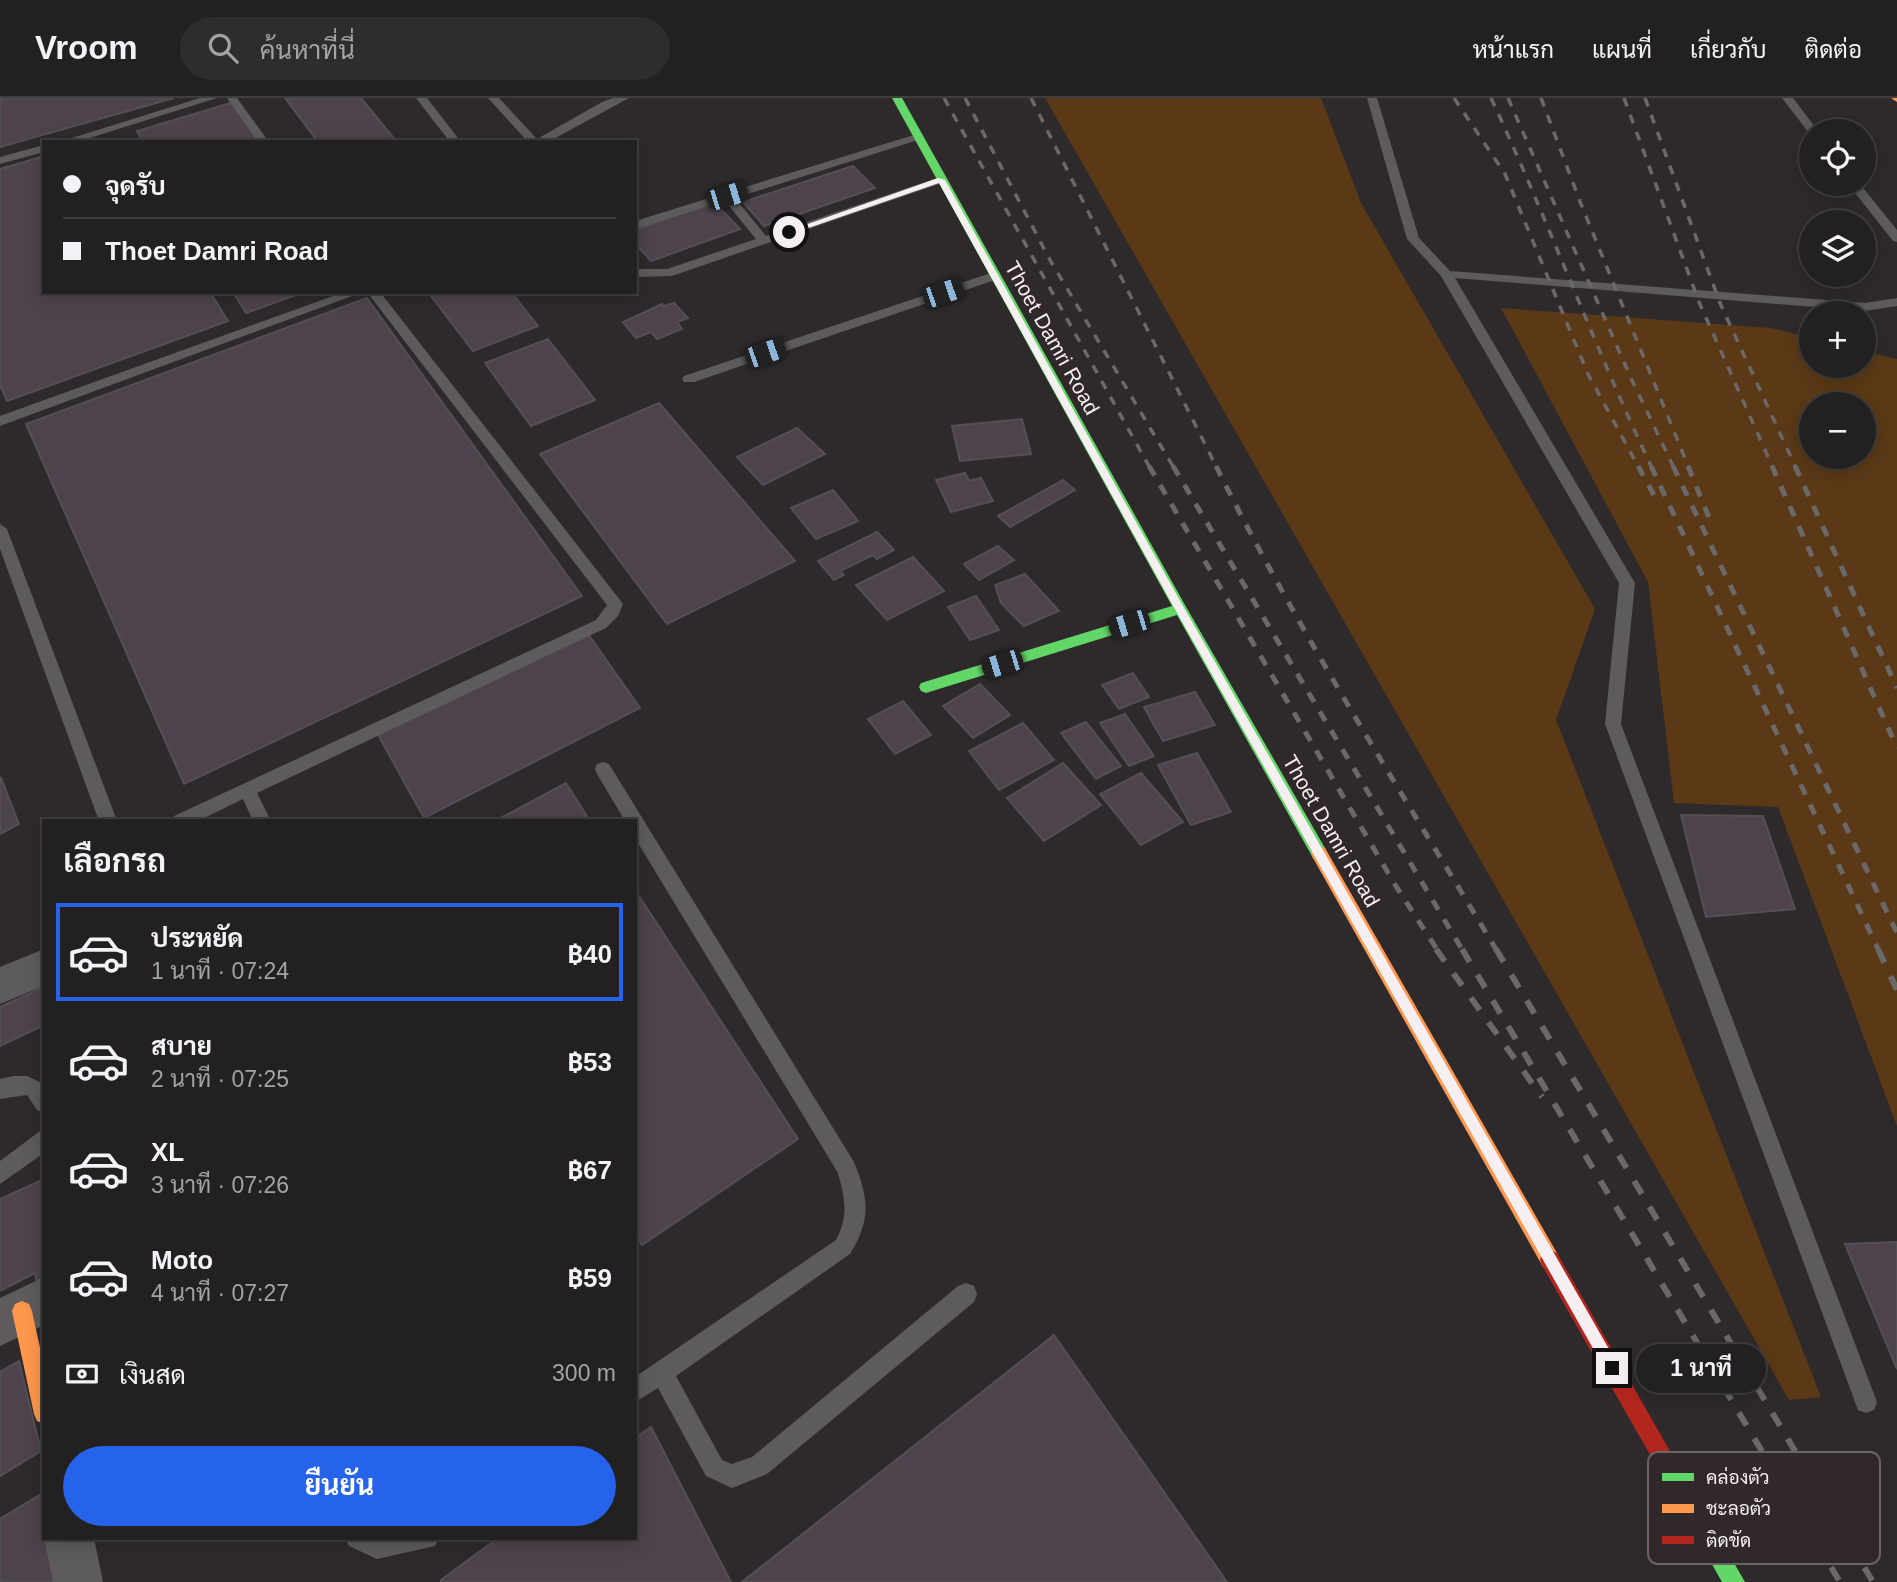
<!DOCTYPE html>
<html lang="th">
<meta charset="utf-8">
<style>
:root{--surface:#222021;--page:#2e2d2e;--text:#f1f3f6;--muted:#a2a3a5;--line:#3f3e3f;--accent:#2563eb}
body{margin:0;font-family:Arial,Sarabun,sans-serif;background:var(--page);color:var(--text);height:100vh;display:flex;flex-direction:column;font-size:26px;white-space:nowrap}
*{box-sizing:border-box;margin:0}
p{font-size:23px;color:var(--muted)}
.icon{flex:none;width:38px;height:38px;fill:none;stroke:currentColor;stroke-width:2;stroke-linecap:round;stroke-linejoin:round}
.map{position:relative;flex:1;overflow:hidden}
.sheet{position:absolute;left:42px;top:721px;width:595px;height:721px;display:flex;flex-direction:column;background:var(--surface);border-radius:0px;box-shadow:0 4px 18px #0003,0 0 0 2px var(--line)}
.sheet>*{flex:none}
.banner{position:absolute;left:42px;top:42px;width:595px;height:154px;border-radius:0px;box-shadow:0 4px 18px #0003,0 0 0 2px var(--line);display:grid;align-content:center;height:154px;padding:0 21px;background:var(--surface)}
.controls{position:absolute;left:1799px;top:21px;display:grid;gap:14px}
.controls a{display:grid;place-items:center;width:77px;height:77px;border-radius:50%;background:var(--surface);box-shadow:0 4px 18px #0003,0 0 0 2px var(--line);font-size:35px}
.end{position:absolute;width:32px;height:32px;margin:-16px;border:9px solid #f5eff1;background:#111;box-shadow:0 0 0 4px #111}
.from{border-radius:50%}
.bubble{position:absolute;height:49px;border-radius:24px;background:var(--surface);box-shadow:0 4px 18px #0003,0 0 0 2px var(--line);font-size:23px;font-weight:700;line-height:49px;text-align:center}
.car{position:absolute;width:21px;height:42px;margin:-21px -10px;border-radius:9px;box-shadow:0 0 5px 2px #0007;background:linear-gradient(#222 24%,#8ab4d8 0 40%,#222 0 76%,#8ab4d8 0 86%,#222 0)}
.banner b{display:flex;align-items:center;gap:24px;height:66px;font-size:26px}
.banner b+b{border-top:2px solid var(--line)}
.banner i{width:18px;height:18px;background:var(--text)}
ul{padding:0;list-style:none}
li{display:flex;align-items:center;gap:21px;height:98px;margin:0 14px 10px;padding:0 7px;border:4px solid transparent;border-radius:0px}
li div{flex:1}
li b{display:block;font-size:26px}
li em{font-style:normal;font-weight:700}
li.current{border-color:var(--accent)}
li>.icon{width:63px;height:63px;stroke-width:1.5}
h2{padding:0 21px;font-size:32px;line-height:84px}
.pay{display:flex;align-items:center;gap:18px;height:77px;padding:0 21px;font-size:26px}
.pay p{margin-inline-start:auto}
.button{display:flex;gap:14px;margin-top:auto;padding:14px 21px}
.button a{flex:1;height:80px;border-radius:42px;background:var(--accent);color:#fff;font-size:28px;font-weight:700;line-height:80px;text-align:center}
header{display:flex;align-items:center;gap:42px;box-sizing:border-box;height:98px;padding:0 35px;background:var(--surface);border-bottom:2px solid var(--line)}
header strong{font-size:33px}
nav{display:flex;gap:38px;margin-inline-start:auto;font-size:24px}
.search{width:490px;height:63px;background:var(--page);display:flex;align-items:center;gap:18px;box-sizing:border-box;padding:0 24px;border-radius:38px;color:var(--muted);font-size:26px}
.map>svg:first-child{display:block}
.green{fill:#5b3916;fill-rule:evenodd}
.building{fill:#4e434d;stroke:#535053;stroke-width:2}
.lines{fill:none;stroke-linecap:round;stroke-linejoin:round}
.lane{fill:#5d5b5c;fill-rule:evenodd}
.street{fill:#5d5b5c;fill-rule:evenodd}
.fast{fill:#63d668;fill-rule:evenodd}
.slow{fill:#ff974d;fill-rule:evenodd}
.jam{fill:#b3261e;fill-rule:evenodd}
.rail-far2{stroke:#6a6868;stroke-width:3.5;stroke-dasharray:9 9;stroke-linecap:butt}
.rail-far1{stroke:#6a6868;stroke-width:5;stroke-dasharray:11 11;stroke-linecap:butt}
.rail{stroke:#6a6868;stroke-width:6;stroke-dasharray:15 15;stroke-linecap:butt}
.route{fill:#f5eff1}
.labels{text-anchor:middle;stroke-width:7;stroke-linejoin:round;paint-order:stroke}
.street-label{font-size:21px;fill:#f5eff1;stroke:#30282b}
.key{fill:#30282b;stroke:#6b6466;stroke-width:2}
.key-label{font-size:19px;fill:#f5eff1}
</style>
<header>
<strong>Vroom</strong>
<div class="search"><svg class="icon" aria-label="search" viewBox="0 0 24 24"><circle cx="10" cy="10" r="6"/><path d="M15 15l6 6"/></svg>ค้นหาที่นี่</div>
<nav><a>หน้าแรก</a><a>แผนที่</a><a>เกี่ยวกับ</a><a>ติดต่อ</a></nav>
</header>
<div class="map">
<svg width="1897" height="1484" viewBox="0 0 1897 1484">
<rect width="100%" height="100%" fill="#2e2a2c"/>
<g class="green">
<polygon points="1045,0 1321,0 1361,105 1595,511 1556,622 1821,1299 1789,1302"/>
<path d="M 1501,210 L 1771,230 L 1811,240 L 1811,268 L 1864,268 L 1864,253 L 1897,261 L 1897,1028 L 1778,709 L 1674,705 L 1648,484 ZM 1811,306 L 1864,306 L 1864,359 L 1811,359 Z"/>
</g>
<g class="building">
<polygon points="0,0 174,0 0,49"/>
<polygon points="285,0 361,0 397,44 318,44"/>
<polygon points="234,4 262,44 143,44 137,33"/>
<polygon points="44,58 44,194 210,194 228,223 7,303 0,287 0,71"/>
<polygon points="853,68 875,90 764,128 743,104"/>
<polygon points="714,104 740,131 651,163 635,145 635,132"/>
<polygon points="233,194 304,194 246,215"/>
<polygon points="428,194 511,194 538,228 473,253"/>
<polygon points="367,200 582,498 184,686 26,326"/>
<polygon points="674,205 688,220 677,224 682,231 657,241 651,234 636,240 623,224 662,206 664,208"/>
<polygon points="548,241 595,302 531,328 485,265"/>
<polygon points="659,305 795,463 667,526 540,356"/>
<polygon points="1022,321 1031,356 960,363 952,328"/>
<polygon points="797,330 825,356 763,387 737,359"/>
<polygon points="965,375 969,383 981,380 993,403 951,414 936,382"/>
<polygon points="1063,382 1075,392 1010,429 998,418"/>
<polygon points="833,392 858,423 816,441 791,410"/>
<polygon points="877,434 894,452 877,461 873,457 840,473 844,477 834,482 818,463"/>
<polygon points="998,448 1014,462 979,482 964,466"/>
<polygon points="913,459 944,493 887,522 856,487"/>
<polygon points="1025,476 1059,513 1024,528 1001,505 995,487"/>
<polygon points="976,498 999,532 970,542 948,509"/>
<polygon points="586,533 640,610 424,720 376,633"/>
<polygon points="1133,575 1149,599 1119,611 1102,587"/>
<polygon points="980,586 1010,617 973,640 943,608"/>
<polygon points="1195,594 1215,627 1163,643 1144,609"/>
<polygon points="903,603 931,637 895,656 868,621"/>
<polygon points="1125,616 1154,658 1129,668 1100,625"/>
<polygon points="1086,624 1121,668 1096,681 1061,635"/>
<polygon points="1023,625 1054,662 999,692 969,653"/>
<polygon points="1197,655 1231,714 1191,727 1158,667"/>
<polygon points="1063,665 1101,707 1044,743 1007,700"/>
<polygon points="1141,675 1183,724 1141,747 1100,696"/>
<polygon points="1,680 19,726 0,736 0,681"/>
<polygon points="566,685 590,723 495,723"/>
<polygon points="1681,717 1763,718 1795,811 1706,819"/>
<polygon points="635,792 798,1041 642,1147 635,1135"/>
<polygon points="44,889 44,927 0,948 0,909"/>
<polygon points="44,1081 44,1182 37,1185 35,1175 0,1193 0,1101"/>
<polygon points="1897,1144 1897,1271 1845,1146"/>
<polygon points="1054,1237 1227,1484 742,1484"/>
<polygon points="19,1263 41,1353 0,1378 0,1274"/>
<polygon points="651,1329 731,1484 441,1484 441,1482 498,1440 635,1440 635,1340"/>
<polygon points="41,1396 44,1409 44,1440 52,1440 63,1484 0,1484 0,1421"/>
</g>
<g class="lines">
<g class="lane">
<polygon points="200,0 217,0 77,44 59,44"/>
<polygon points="227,0 237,0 269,44 258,44"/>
<polygon points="416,0 427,0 461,44 450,44"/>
<polygon points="488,0 499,0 537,41 602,4 613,0 629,0 548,44 528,44"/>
<polygon points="1367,0 1377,0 1419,140 1450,173 1865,205 1897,200 1897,208 1865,213 1455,180 1635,485 1621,626 1877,1304 1874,1312 1866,1315 1858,1312 1855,1304 1605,626 1619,485 1441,178 1407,141"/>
<polygon points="1782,0 1793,0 1818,33 1809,35"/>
<polygon points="917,36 923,39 921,41 735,100 766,138 937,80 945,80 945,84 672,178 635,179 635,171 667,171 756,141 725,103 635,131 635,123"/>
<polygon points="44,47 44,54 0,66 0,59"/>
<polygon points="1848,86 1860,86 1897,132 1897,144 1893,143"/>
<polygon points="994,174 998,175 998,181 694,284 684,284 682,281 684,278"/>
<polygon points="344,194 363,194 0,328 0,318"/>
<polygon points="367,194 380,194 620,502 623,506 618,518 606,530 257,695 271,723 253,723 243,701 198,723 171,723 174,718 596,522 607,507"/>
<polygon points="0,426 7,431 117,723 99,723 0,451"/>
<path d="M 603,664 L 609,666 L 854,1064 C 869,1101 871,1122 850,1156 L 676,1278 L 722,1362 L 732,1366 L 752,1359 L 958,1188 L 966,1185 L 974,1188 L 977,1196 L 974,1204 L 767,1376 L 732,1390 L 706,1378 L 658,1290 L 635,1304 L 635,1279 L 836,1142 C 849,1118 845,1101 838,1075 L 635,740 L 635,723 L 625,723 L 597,676 L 595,671 L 597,666 Z"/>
<polygon points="13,978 27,978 44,986 44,1015 37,1012 27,997 0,1001 0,981"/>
<polygon points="44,1030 44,1055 0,1086 0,1063"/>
<polygon points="345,1440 439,1440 435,1448 377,1461 349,1448"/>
</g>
<g class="street">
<polygon points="44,851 44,888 0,906 0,869"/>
<polygon points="44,1179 44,1227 0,1248 0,1200"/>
<polygon points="44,1440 94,1440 103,1484 53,1484"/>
</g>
<g class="fast">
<polygon points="892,0 902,0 1185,507 1325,750 1327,755 1325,760 1319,762 1313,760 1177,517 926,595 921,593 919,589 921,585 1172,508"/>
<polygon points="1680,1379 1687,1383 1745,1484 1722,1484 1669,1390 1673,1383"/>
</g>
<g class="slow">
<polygon points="1891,0 1897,0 1897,4"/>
<polygon points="1319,748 1325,750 1557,1155 1560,1162 1557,1169 1550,1172 1543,1169 1313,760 1311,755 1313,750"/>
<polygon points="22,1203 29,1206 32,1213 44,1268 44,1326 37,1323 34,1316 12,1213 15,1206"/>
</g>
<polygon class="jam" points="1550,1152 1557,1155 1687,1383 1691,1390 1687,1397 1680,1401 1673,1397 1543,1169 1540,1162 1543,1155"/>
<g class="rail-far2">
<polyline points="944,0 1150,370"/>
<polyline points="965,0 1050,162 1174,370"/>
<polyline points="1031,0 1217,370"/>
<polyline points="1454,0 1505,76 1588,276 1639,370"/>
<path d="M 1491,0 C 1548,122 1594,248 1652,370"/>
<polyline points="1508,0 1630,278 1674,370"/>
<polyline points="1541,0 1581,106 1689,370"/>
<polyline points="1624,0 1699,204 1773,370"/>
<polyline points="1645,0 1720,205 1796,370"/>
</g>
<g class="rail-far1">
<polyline points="1149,368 1394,785 1438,853"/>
<polyline points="1173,368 1463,853"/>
<path d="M 1216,368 C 1299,535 1401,693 1497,853"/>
<polyline points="1638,368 1655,399"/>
<polyline points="1651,368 1879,853"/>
<polyline points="1673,368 1897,835"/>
<polyline points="1688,368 1710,422"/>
<polyline points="1772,368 1897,650"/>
<polyline points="1795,368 1897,590"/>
</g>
<g class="rail">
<polyline points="1436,851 1542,999"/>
<polyline points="1462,851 1840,1484"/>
<polyline points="1496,851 1873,1484"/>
<polyline points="1878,851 1897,892"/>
</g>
</g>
<polygon class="route" points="938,80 945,82 1183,508 1617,1265 1620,1270 1617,1275 1612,1278 1607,1275 1176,513 939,85 791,136 785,134"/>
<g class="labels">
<g class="street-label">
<text transform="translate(1052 240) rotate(61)" y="7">Thoet Damri Road</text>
<text transform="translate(1331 733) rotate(60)" y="7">Thoet Damri Road</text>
</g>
</g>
<rect x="1648" y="1354" width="232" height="112" rx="10" class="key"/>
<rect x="1662" y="1375" width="32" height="8" fill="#63d668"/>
<rect x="1662" y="1406" width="32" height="9" fill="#ff974d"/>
<rect x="1662" y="1438" width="32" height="8" fill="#b3261e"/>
<g class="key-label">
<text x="1706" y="1386">คล่องตัว</text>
<text x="1706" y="1417">ชะลอตัว</text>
<text x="1706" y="1449">ติดขัด</text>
</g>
</svg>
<div class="controls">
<a><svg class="icon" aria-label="locate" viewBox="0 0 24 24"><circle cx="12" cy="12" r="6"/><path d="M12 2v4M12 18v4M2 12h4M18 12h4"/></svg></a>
<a><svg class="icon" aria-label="layers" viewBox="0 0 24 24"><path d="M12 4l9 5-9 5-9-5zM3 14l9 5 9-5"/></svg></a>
<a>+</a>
<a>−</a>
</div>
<i class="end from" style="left:789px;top:134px"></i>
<i class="end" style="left:1612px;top:1270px"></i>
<div class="bubble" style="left:1636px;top:1246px;width:130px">1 นาที</div>
<i class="car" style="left:727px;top:98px;rotate:73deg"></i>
<i class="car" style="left:943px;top:195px;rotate:71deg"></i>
<i class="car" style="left:765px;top:255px;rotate:71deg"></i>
<i class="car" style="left:1129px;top:526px;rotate:253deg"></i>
<i class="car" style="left:1002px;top:566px;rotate:253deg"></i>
<div class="banner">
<b><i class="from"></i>จุดรับ</b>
<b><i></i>Thoet Damri Road</b>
</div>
<section class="sheet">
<h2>เลือกรถ</h2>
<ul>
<li class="current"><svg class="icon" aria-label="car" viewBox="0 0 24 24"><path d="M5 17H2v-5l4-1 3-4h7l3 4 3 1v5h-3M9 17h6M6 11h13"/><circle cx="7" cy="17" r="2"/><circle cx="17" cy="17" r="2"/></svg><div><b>ประหยัด</b><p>1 นาที · 07:24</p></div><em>฿40</em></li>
<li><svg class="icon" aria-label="car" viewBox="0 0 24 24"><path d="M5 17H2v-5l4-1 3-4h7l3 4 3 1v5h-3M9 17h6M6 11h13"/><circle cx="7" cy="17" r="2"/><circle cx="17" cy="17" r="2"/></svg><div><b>สบาย</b><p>2 นาที · 07:25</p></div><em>฿53</em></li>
<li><svg class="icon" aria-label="car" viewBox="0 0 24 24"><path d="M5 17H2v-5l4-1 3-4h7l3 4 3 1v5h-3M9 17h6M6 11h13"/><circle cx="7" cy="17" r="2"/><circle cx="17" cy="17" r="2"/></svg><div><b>XL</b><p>3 นาที · 07:26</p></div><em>฿67</em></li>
<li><svg class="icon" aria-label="car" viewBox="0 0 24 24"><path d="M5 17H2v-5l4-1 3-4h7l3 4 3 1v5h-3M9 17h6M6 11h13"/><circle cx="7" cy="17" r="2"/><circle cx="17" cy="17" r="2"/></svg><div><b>Moto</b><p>4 นาที · 07:27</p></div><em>฿59</em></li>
</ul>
<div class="pay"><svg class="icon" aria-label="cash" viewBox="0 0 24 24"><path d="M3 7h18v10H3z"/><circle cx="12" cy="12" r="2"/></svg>เงินสด<p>300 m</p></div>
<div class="button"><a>ยืนยัน</a></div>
</section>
</div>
